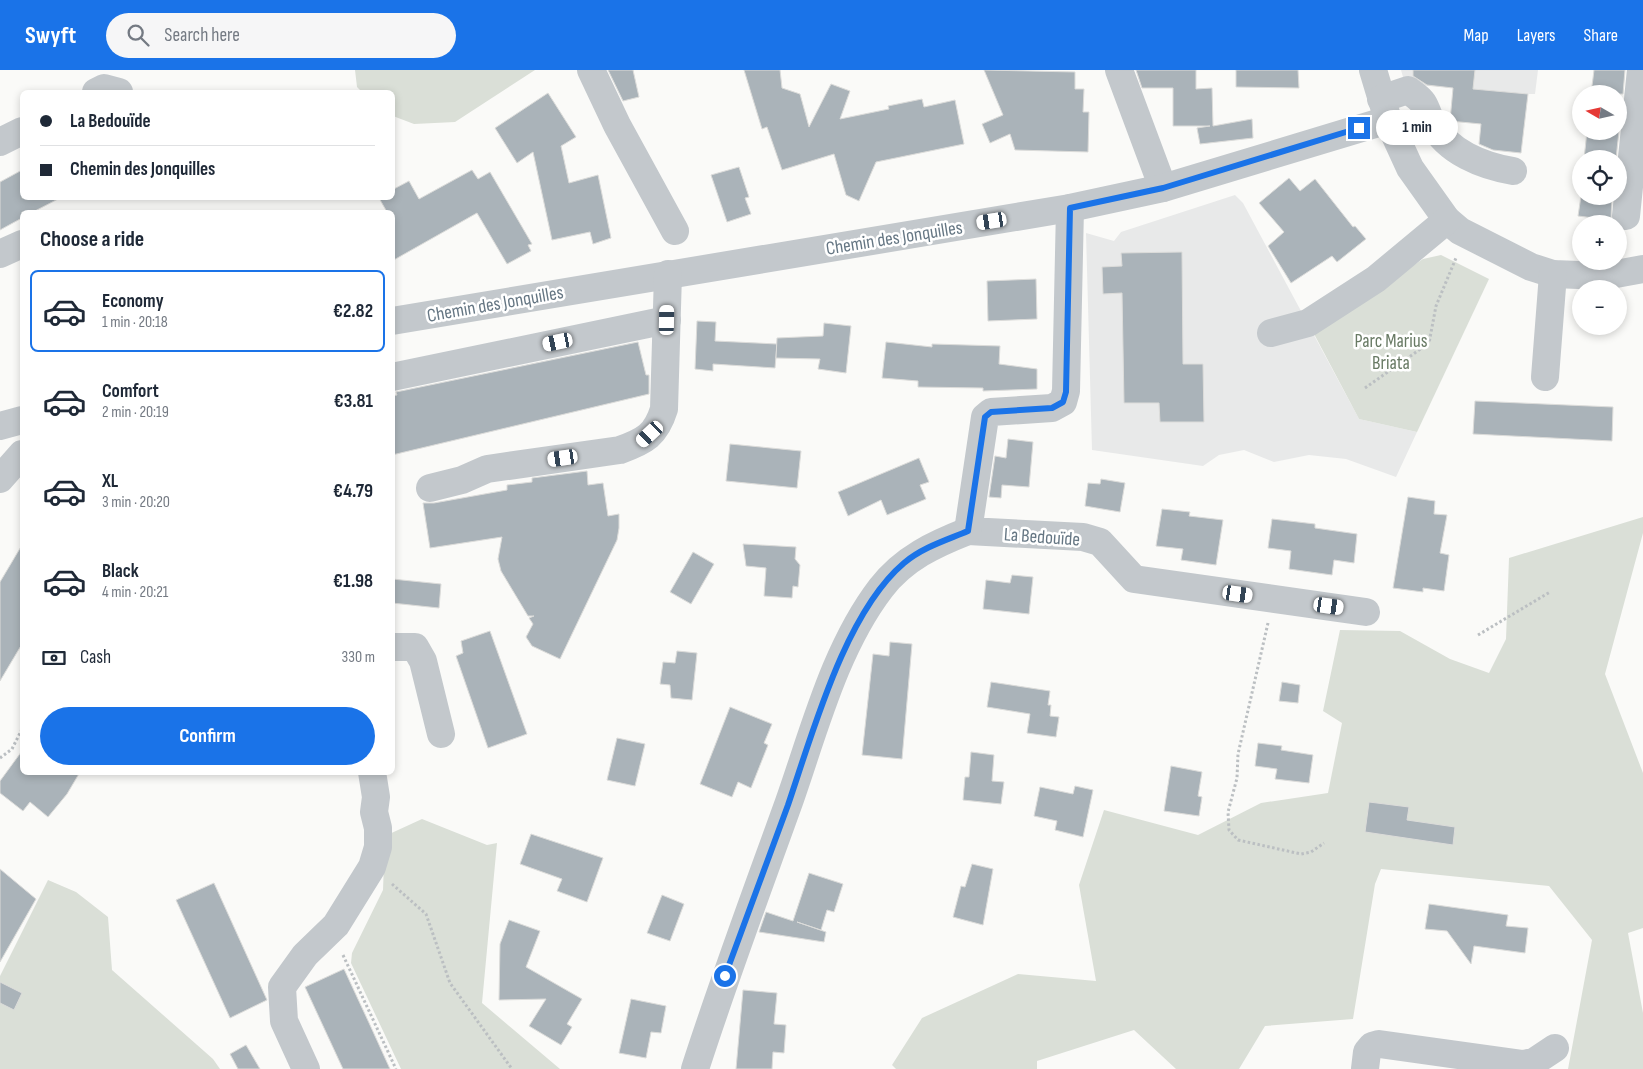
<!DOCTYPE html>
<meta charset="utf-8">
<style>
:root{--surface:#fff;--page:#f6f6f7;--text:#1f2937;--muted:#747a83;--line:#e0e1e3;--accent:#1a73e8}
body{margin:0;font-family:"Sofia Sans Condensed",sans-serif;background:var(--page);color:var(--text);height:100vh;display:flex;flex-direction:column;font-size:19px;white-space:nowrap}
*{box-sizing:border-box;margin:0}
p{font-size:16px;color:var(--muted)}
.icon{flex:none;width:28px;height:28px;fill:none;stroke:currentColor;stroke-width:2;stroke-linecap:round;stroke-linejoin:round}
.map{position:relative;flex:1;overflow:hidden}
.details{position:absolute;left:20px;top:140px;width:375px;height:565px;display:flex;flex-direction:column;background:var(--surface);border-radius:8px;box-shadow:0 2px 8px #0003}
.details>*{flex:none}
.top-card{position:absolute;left:20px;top:20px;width:375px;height:110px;border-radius:8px;box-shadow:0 2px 8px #0003;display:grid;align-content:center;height:110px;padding:0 20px;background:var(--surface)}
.needle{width:32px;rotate:279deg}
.buttons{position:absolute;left:1572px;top:15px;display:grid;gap:10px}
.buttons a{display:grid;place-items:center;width:55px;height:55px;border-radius:50%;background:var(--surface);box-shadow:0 2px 8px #0003;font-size:25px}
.end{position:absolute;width:22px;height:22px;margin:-11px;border:6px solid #1a73e8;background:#fff;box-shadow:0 0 0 2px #fff}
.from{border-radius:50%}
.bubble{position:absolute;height:35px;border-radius:18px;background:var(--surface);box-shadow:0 2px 8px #0003;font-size:16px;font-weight:700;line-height:35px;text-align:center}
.car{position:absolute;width:15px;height:30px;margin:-15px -8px;border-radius:6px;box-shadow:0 0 4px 1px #0007;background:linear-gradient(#fff 24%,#345 0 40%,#fff 0 76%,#345 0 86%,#fff 0)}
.top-card b{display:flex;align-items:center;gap:18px;height:48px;font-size:19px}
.top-card b+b{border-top:1px solid var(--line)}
.top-card i{width:12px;height:12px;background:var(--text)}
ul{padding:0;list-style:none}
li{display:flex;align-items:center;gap:15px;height:82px;margin:0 10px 8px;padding:0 10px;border:2px solid transparent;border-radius:8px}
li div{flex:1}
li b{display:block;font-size:19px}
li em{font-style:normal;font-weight:700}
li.active{border-color:var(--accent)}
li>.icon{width:45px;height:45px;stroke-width:1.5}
h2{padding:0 20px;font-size:22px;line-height:60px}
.pay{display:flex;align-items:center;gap:12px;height:55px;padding:0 20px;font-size:19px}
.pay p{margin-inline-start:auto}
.action{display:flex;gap:10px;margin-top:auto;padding:10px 20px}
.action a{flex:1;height:58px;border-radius:30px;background:var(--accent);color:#fff;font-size:20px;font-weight:700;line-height:58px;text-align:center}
header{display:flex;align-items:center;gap:30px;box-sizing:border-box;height:70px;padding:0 25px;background:var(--accent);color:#fff}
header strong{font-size:24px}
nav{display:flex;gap:28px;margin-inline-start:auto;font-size:18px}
.search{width:350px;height:45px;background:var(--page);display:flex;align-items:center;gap:12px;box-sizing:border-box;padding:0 18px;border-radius:28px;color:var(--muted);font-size:19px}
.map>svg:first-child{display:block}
.built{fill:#e8e9e9}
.green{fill:#dadfd7}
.building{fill:#aab3b9;stroke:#dcdcda}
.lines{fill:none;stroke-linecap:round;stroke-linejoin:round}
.path{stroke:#bbbfc2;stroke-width:3;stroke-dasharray:2.5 2.5;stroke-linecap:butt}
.minor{stroke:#c3c8cc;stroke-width:28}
.route{stroke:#1a73e8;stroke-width:6}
.labels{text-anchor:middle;stroke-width:5;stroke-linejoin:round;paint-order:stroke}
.street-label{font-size:19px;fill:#657683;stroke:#fff}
.park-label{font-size:19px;fill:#687a64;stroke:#fff}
</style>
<header>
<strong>Swyft</strong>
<div class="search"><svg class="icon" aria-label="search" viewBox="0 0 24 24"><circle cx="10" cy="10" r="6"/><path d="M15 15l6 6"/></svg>Search here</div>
<nav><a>Map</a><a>Layers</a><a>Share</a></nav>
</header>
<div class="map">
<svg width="1643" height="999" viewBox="0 0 1643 999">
<rect width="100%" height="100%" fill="#fafaf8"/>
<g class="built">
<polygon points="1401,0 1538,0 1535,24 1528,24 1405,14"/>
<polygon points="1235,125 1243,133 1359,349 1417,362 1396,407 1346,389 1309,385 1274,392 1244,380 1219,385 1203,396 1092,380 1086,163 1114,171 1121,162"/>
</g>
<g class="green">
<polygon points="355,0 535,0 455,52 414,54 393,46 392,22 362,22 357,17"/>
<polygon points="1441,185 1489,209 1417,362 1359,349 1313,262 1423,189"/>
<polygon points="1643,447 1643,463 1605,604 1643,703 1643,858 1628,863 1643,943 1643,999 1568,999 1592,870 1549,816 1381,799 1375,814 1353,949 1265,956 1239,999 1176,999 1134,960 1037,991 1037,999 896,999 892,995 922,948 1018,904 1096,911 1079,815 1104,740 1198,765 1261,733 1328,723 1342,653 1323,641 1340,560 1400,561 1450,589 1489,603 1506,569 1509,488"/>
<polygon points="422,749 487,775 497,773 482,933 560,999 401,999 351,893 352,883 383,820 385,766"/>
<polygon points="48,810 76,822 108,847 112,900 213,989 220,999 0,999 0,906"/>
</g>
<g class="building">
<polygon points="608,0 633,0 639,27 623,31"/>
<polygon points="744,0 780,0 782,18 800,24 809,57 831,14 850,21 840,49 889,39 888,36 922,29 924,37 955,30 964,74 876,92 859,131 846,125 834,84 782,100 767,57 762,59"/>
<polygon points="984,0 1075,2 1075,19 1084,19 1083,42 1089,42 1088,82 1015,80 1010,64 990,73 982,54 1003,45"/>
<polygon points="1136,0 1196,0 1196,19 1212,18 1213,56 1252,49 1253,68 1200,74 1197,58 1210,56 1173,56 1173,18 1142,18"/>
<polygon points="1236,0 1298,0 1299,18 1236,17"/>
<polygon points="1413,0 1475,0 1473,19 1528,24 1521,83 1493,80 1479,74 1481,54 1450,51 1453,18 1427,15 1413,6"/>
<polygon points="1594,0 1625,0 1623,24 1591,24"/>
<polygon points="548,23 576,67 561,76 569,113 598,105 611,168 593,174 590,162 552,170 533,82 517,93 495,58"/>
<polygon points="1587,61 1619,61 1616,89 1584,89"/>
<polygon points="739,97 749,127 745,128 751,144 727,152 711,105"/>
<polygon points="22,100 22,128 60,128 33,142 22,142 22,148 0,160 0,112"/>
<polygon points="472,100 478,109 490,102 532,174 528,175 531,181 507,194 477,143 392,191 392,142 387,142 379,128 392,128 392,120 409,111 419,129"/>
<polygon points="1289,108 1300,121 1315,109 1353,157 1355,156 1366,169 1337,192 1332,186 1291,213 1268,176 1284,162 1259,133"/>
<polygon points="1581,126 1612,126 1611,150 1578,146"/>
<polygon points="1182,182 1183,294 1203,294 1204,352 1160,352 1159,333 1124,333 1122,223 1103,224 1102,197 1122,196 1121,183"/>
<polygon points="1036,209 1037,249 988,251 987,211"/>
<polygon points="697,251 716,252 715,271 777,274 775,298 713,294 713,301 695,299"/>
<polygon points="824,253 851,256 846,303 818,299 820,289 776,288 777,268 823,266"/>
<polygon points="638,272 646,305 649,305 649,324 392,385 392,326 397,325 396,322"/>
<polygon points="886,272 932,277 932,274 1000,276 999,294 1037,299 1037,319 983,321 983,318 918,317 918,311 882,308"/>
<polygon points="1475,331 1613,337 1612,371 1473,364"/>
<polygon points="1008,369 1033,372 1029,417 1002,415 1001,428 989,427 995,386 1006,388"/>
<polygon points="730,374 801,381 797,418 726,411"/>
<polygon points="919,388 929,412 920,415 926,429 887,445 881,430 848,446 838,422"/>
<polygon points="587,401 588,415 603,413 608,446 619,444 619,458 617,470 560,589 532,576 526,567 533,554 529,548 534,546 528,546 501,501 498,489 502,467 430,478 423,433 434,433 507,420 507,415 532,412 532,408"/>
<polygon points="1101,409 1125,413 1120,442 1085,436 1088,413 1100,414"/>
<polygon points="1408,427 1435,431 1434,444 1447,445 1440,483 1449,485 1444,521 1423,518 1423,522 1393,518"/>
<polygon points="1162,439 1190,442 1189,446 1223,450 1216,495 1181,490 1183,479 1156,476"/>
<polygon points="1272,449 1315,454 1315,458 1357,464 1354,493 1334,490 1332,505 1289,499 1291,481 1268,478"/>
<polygon points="743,474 796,477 795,489 800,495 798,517 793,516 792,528 764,526 766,498 746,496"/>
<polygon points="22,475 22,574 0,611 0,512"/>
<polygon points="693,482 714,494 691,534 670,522"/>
<polygon points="1012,505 1033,507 1029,544 983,539 986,510 1010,513"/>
<polygon points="392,509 441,514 439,538 392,533"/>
<polygon points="490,561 527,664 488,678 456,586 463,583 461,571"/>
<polygon points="890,572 912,574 902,689 862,685 873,584 889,586"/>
<polygon points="677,581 697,583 692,630 671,628 670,615 660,614 663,592 675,593"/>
<polygon points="991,612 1050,621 1048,635 1051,635 1050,646 1059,647 1056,667 1027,663 1030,644 987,637"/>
<polygon points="1282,612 1300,615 1298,633 1279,631"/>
<polygon points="730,637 772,654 764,673 768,675 751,718 738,712 732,727 700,714"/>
<polygon points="617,668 645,674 635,716 607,710"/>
<polygon points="1258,673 1282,676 1281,680 1313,685 1309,713 1275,709 1277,699 1255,696"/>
<polygon points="22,681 22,702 80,702 67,724 48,747 30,732 23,741 0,723 0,711"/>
<polygon points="971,682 994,685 992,711 1004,712 1001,734 963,730 965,707 969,707"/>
<polygon points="1171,696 1202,702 1198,726 1202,727 1199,746 1164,741"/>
<polygon points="1075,716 1093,720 1083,767 1055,760 1057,751 1034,746 1040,717 1073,724"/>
<polygon points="1369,732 1409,737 1407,750 1455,757 1453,775 1365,762"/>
<polygon points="531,764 603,788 587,832 557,821 562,809 520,794"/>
<polygon points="972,794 993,799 983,855 953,847 961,816 965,817"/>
<polygon points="0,799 36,829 0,892"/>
<polygon points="809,803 843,814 834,842 827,840 821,860 797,852 826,862 824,872 759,862 766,842 793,851"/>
<polygon points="214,813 267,930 230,948 176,830"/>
<polygon points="662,825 684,834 670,871 647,863"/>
<polygon points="1429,834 1508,845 1506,856 1528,858 1525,883 1474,876 1471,894 1447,861 1425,859"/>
<polygon points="509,850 540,861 526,897 582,929 567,954 572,957 561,975 529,956 546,929 499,930 500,874"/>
<polygon points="344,899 370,955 390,999 343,999 305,917"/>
<polygon points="0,912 22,923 14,940 0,933"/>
<polygon points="743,920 777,923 774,954 786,955 784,983 773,982 772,999 736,999"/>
<polygon points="631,929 666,936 661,963 651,962 646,988 619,983"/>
<polygon points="246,975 260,999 238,999 230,984"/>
</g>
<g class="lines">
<g class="path">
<polyline points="1365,318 1429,273 1436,236 1456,188"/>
<polyline points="1268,553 1238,684 1237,708 1228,742 1229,760 1238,770 1301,784 1311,782 1324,773"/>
<polyline points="1478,565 1550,522"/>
<polyline points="0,688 12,679 22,659"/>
<polyline points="392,814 426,844 450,913 512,999"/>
<polyline points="343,885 396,999"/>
</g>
<g class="minor">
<polyline points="591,0 617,55 675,161"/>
<polyline points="1119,0 1163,118"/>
<polyline points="1373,0 1388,50 1410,98 1447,150 1460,161 1531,197 1553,204 1605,206 1643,199"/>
<polyline points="96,22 104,18 119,22"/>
<path d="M 1381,29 L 1408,20 C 1429,35 1422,33 1432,53 C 1447,82 1483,96 1513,101"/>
<polyline points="0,72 22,61"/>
<polyline points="1070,138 1066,321 1063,332 1052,338 991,342 985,347 968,461 1083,467 1100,472 1134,509 1366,542"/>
<polyline points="1626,146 1641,0"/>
<polyline points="0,184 22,174"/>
<polyline points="392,251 1070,138 1163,118 1388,50"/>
<polyline points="1271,263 1308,253 1376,209 1447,150"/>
<polyline points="392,307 667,250"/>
<polyline points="1545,307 1553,204"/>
<polyline points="0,356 22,350"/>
<polyline points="0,409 22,384"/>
<path d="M 430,418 L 462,410 L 487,399 L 620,380 C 645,371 656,365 664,339 L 668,204"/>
<polyline points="392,577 415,577 423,591 441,664"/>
<polyline points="306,999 284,951 282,917 305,885 336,855 372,797 378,777 378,758 374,742 376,727 372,702"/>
<path d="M 695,999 C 724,909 757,821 789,732 C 814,661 835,578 881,518 C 904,488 935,474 968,461"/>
<polyline points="1365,999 1367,982 1372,976 1379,974 1523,994 1534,992 1555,978"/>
</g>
</g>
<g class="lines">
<path class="route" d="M 725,906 C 746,849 767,792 788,735 C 813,662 845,543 904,493 C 923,477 947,470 968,461 L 985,347 L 991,342 L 1052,338 L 1063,332 L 1066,322 L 1070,138 L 1163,118 L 1359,58"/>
</g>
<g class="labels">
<g class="street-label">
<text transform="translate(894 167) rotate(-9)" y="7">Chemin des Jonquilles</text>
<text transform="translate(495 233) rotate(-10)" y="7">Chemin des Jonquilles</text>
<text transform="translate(1042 466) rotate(4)" y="7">La Bedouïde</text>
</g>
<g class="park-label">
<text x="1391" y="277">Parc Marius<tspan x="1391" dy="22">Briata</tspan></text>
</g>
</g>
</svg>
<div class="buttons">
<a><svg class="needle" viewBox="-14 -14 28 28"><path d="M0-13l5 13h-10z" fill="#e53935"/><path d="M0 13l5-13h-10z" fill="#747a83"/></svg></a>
<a><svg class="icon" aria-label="locate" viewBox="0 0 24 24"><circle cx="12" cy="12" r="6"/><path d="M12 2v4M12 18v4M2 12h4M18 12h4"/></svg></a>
<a>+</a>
<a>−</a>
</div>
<i class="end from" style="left:725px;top:906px"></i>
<i class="end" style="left:1359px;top:58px"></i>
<div class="bubble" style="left:1376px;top:40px;width:82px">1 min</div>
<i class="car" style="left:992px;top:151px;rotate:261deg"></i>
<i class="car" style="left:667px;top:250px;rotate:1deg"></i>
<i class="car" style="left:558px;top:272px;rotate:258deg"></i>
<i class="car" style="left:650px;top:364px;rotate:227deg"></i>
<i class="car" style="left:563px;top:388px;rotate:262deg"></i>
<i class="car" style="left:1238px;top:524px;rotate:98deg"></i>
<i class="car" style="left:1329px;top:536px;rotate:98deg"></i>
<div class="top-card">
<b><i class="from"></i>La Bedouïde</b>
<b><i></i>Chemin des Jonquilles</b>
</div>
<section class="details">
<h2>Choose a ride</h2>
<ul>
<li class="active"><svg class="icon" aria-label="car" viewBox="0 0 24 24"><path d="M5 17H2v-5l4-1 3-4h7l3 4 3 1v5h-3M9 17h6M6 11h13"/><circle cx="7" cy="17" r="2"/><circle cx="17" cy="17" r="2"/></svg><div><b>Economy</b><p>1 min · 20:18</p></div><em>€2.82</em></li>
<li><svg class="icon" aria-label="car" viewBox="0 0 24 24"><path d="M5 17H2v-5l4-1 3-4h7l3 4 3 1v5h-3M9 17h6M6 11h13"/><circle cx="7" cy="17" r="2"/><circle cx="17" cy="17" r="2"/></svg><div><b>Comfort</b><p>2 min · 20:19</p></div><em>€3.81</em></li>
<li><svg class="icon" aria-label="car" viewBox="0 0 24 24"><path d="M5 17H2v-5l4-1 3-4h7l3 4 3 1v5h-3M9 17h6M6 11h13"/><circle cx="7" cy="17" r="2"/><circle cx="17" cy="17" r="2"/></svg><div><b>XL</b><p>3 min · 20:20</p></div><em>€4.79</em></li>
<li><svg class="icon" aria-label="car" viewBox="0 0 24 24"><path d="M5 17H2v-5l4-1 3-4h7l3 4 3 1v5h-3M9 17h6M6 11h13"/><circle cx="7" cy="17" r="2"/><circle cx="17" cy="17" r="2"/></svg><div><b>Black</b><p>4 min · 20:21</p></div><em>€1.98</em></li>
</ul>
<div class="pay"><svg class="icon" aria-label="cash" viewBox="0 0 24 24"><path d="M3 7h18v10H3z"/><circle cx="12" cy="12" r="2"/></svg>Cash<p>330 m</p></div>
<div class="action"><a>Confirm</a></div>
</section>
</div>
